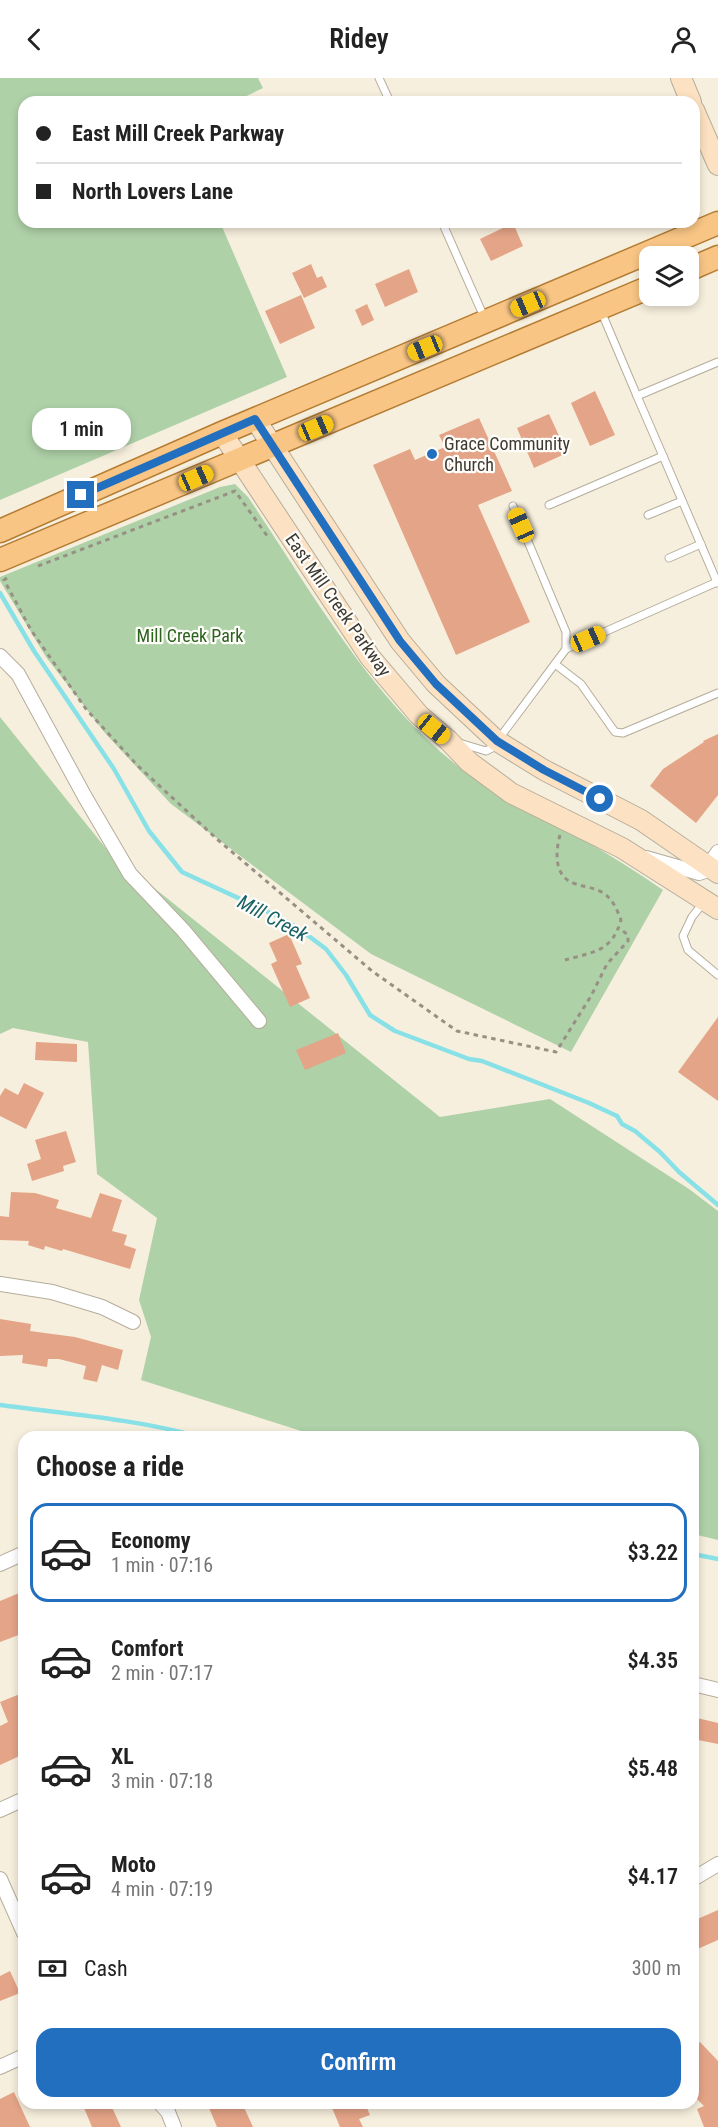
<!DOCTYPE html>
<meta charset="utf-8">
<style>
:root{--surface:#fff;--page:#f2f2f2;--text:#222;--muted:#767676;--line:#e0e0e0;--accent:#216fbe}
body{margin:0;font-family:"Roboto Condensed",sans-serif;background:var(--page);color:var(--text);height:100vh;display:flex;flex-direction:column;font-size:22px;white-space:nowrap}
*{box-sizing:border-box;margin:0}
p{font-size:20px;color:var(--muted)}
.icon{flex:none;width:33px;height:33px;fill:none;stroke:currentColor;stroke-width:2;stroke-linecap:round;stroke-linejoin:round}
.map{position:relative;flex:1;overflow:hidden}
.details{position:absolute;left:18px;top:1353px;width:681px;height:678px;display:flex;flex-direction:column;background:var(--surface);border-radius:18px;box-shadow:0 3px 9px #0003}
.details>*{flex:none}
.hud{position:absolute;left:18px;top:18px;width:682px;height:132px;border-radius:18px;box-shadow:0 3px 9px #0003;display:grid;align-content:center;height:132px;padding:0 18px;background:var(--surface)}
.buttons{position:absolute;left:639px;top:168px;display:grid;gap:12px}
.buttons a{display:grid;place-items:center;width:60px;height:60px;border-radius:12px;background:var(--surface);box-shadow:0 3px 9px #0003;font-size:30px}
.end{position:absolute;width:27px;height:27px;margin:-14px;border:8px solid #216fbe;background:#fff;box-shadow:0 0 0 3px #fff}
.from{border-radius:50%}
.bubble{position:absolute;height:42px;border-radius:18px;background:var(--surface);box-shadow:0 3px 9px #0003;font-size:20px;font-weight:600;line-height:42px;text-align:center}
.car{position:absolute;width:18px;height:36px;margin:-18px -9px;border-radius:8px;box-shadow:0 0 4px 2px #0007;background:linear-gradient(#f5c518 24%,#345 0 40%,#f5c518 0 76%,#345 0 86%,#f5c518 0)}
.hud b{display:flex;align-items:center;gap:21px;height:57px;font-size:22px}
.hud b+b{border-top:2px solid var(--line)}
.hud i{width:15px;height:15px;background:var(--text)}
ul{padding:0;list-style:none}
li{display:flex;align-items:center;gap:18px;height:99px;margin:0 12px 9px;padding:0 6px;border:3px solid transparent;border-radius:18px}
li div{flex:1}
li b{display:block;font-size:22px}
li em{font-style:normal;font-weight:600}
li.current{border-color:var(--accent)}
li>.icon{width:54px;height:54px;stroke-width:1.5}
h2{padding:0 18px;font-size:27px;line-height:72px}
.pay{display:flex;align-items:center;gap:15px;height:66px;padding:0 18px;font-size:22px}
.pay p{margin-inline-start:auto}
.cta{display:flex;gap:12px;margin-top:auto;padding:12px 18px}
.cta a{flex:1;height:69px;border-radius:18px;background:var(--accent);color:#fff;font-size:24px;font-weight:600;line-height:69px;text-align:center}
header{display:flex;justify-content:space-between;align-items:center;height:78px;padding:0 18px;background:var(--surface);font-size:27px;font-weight:600}
.map>svg:first-child{display:block}
.green{fill:#afd1a8}
.lines{fill:none;stroke-linecap:round;stroke-linejoin:round}
.stream{stroke:#88e1e7;stroke-width:4.5}
.building{fill:#e4a487}
.lane-casing{stroke:#b5ad9c;stroke-width:9}
.street-casing{stroke:#b5ad9c;stroke-width:16}
.secondary-casing{stroke:#b5ad9c;stroke-width:22}
.primary-casing{stroke:#b47c33;stroke-width:25}
.path{stroke:#979184;stroke-width:3;stroke-dasharray:4.5 4.5;stroke-linecap:butt}
.lane{stroke:#fff;stroke-width:7}
.street{stroke:#fff;stroke-width:14}
.secondary{stroke:#fce2c2;stroke-width:20}
.primary{stroke:#f8c585;stroke-width:22}
.route{stroke:#216fbe;stroke-width:8}
.poi-dot{fill:#216fbe;stroke:#fffdf9;stroke-width:2}
.labels{text-anchor:middle;stroke-width:4.5;stroke-linejoin:round;paint-order:stroke}
.poi-label{font-size:18px;fill:#3d3a32;stroke:#fffdf9;text-anchor:start}
.street-label{font-size:18px;fill:#3d3a32;stroke:#fffdf9}
.park-label{font-size:18px;fill:#2b621e;stroke:#fffdf9}
.water-label{font-size:20px;font-style:italic;fill:#186267;stroke:#fffdf9}
</style>
<header><svg class="icon" aria-label="back" viewBox="0 0 24 24"><path d="M15 5l-7 7 7 7"/></svg>Ridey<svg class="icon" aria-label="person" viewBox="0 0 24 24"><circle cx="12" cy="8" r="4"/><path d="M4 21q1-7 8-7t8 7"/></svg></header>
<div class="map">
<svg width="718" height="2049" viewBox="0 0 718 2049">
<rect width="100%" height="100%" fill="#f7efdd"/>
<g class="green">
<polygon points="0,0 258,0 263,10 234,24 24,24 24,144 220,144 287,299 0,422"/>
<path d="M 235,406 L 248,419 C 314,517 377,632 475,701 C 509,725 546,742 582,761 C 610,777 637,794 663,812 L 571,974 L 371,876 L 171,726 L 105,655 L 46,579 L 0,503 L 0,499 L 220,409 Z"/>
<polygon points="0,639 108,773 440,1039 550,1021 689,1111 718,1133 718,1462 693,1456 693,1359 320,1359 141,1302 151,1259 139,1222 157,1140 97,1096 88,964 13,950 0,956"/>
</g>
<g class="lines">
<g class="stream">
<polyline points="0,515 34,573 114,691 149,753 182,794 279,839 302,853 326,871 346,897 370,937 395,953 469,981 482,983 589,1025 617,1038 622,1046 635,1053 660,1074 679,1094 718,1127"/>
<path d="M 0,1327 C 67,1336 136,1341 200,1359"/>
<polyline points="693,1476 718,1481"/>
</g>
</g>
<g class="building">
<polygon points="513,145 523,168 491,183 480,161"/>
<polygon points="311,186 317,200 322,198 327,209 304,220 292,195"/>
<polygon points="409,191 418,214 385,229 375,206"/>
<polygon points="301,217 315,250 280,266 265,233"/>
<polygon points="367,226 374,242 362,248 355,232"/>
<polygon points="595,313 615,357 590,368 571,325"/>
<polygon points="549,336 567,375 534,390 517,350"/>
<polygon points="479,340 512,413 478,427 530,544 456,577 373,387 410,371 415,382 445,369 439,357"/>
<polygon points="718,656 718,717 696,745 650,708 663,691 704,664 703,663"/>
<polygon points="289,856 302,886 296,888 310,920 290,929 271,886 277,883 269,865"/>
<polygon points="718,939 718,1023 678,994"/>
<polygon points="338,955 346,975 305,992 296,972"/>
<polygon points="36,964 77,966 77,984 35,982"/>
<polygon points="24,1005 44,1015 26,1051 0,1038 0,1018 5,1010 18,1017"/>
<polygon points="66,1053 76,1084 63,1088 64,1093 32,1103 27,1086 41,1081 35,1062"/>
<polygon points="11,1114 35,1115 59,1122 56,1130 91,1140 100,1115 122,1122 112,1153 127,1157 124,1167 136,1171 130,1191 63,1171 62,1173 45,1168 44,1172 28,1167 29,1163 0,1162 0,1138 9,1139"/>
<polygon points="0,1241 31,1246 30,1253 75,1259 123,1272 118,1292 102,1287 97,1304 83,1301 86,1288 59,1281 48,1281 47,1289 22,1285 23,1277 0,1278"/>
<polygon points="24,1513 24,1555 0,1564 0,1523"/>
<polygon points="20,1616 24,1626 24,1676 0,1687 0,1648 8,1644 0,1624"/>
<polygon points="693,1639 718,1645 718,1666 693,1661"/>
<polygon points="718,1832 718,1862 693,1873 693,1843"/>
<polygon points="10,1893 20,1915 0,1923 0,1898"/>
<polygon points="700,1964 718,1983 718,2049 704,2049 697,2031 704,2028 693,2017 693,1970"/>
<polygon points="14,2014 30,2049 0,2049 0,2021"/>
<polygon points="82,2025 110,2025 121,2049 92,2049"/>
<polygon points="207,2025 242,2025 253,2049 217,2049"/>
<polygon points="330,2025 365,2025 370,2037 359,2041 363,2049 340,2049"/>
</g>
<g class="lines">
<defs>
<g id="lane">
<polyline points="379,0 390,24"/>
<polyline points="442,144 484,239"/>
<polyline points="601,233 637,318"/>
<polyline points="663,378 717,504"/>
<polyline points="549,427 663,378 637,318 718,284"/>
<polyline points="648,437 682,423"/>
<polyline points="669,480 701,466"/>
<polyline points="566,571 717,504 718,505"/>
<polyline points="555,586 581,606 615,654 623,655 718,615"/>
<polyline points="456,664 486,673 492,670 566,571 566,554 513,428"/>
<polyline points="704,824 692,839 683,858 688,872 718,897"/>
</g>
<g id="street">
<polyline points="0,578 18,596 85,719 130,796 183,852 259,943"/>
<polyline points="646,780 699,795 705,793 718,774"/>
<polyline points="0,1206 52,1214 102,1229 133,1244"/>
<polyline points="0,1486 24,1475"/>
<polyline points="693,1606 718,1612"/>
<polyline points="0,1732 24,1721"/>
<polyline points="0,1801 24,1855"/>
<polyline points="693,1801 718,1786"/>
<polyline points="0,1989 24,1978"/>
<polyline points="160,2025 168,2034 174,2049"/>
</g>
<g id="secondary">
<polyline points="681,0 691,24"/>
<polyline points="694,32 718,87"/>
<polyline points="255,341 400,563 436,606 497,663 544,692 641,742 718,795"/>
<polyline points="222,355 370,579 419,637 448,662 469,684 511,715 622,770 718,831"/>
</g>
<g id="primary">
<polyline points="688,192 718,179"/>
<polyline points="0,453 222,355 718,145"/>
<polyline points="0,482 650,209"/>
</g>
</defs>
<use href="#lane" class="lane-casing"/>
<use href="#street" class="street-casing"/>
<use href="#secondary" class="secondary-casing"/>
<use href="#primary" class="primary-casing"/>
<g class="path">
<polyline points="38,488 235,413 268,459"/>
<polyline points="7,500 4,502 31,552 86,631 138,688 218,762 372,893 457,953 556,974 591,918 607,886 628,863 628,857 619,850"/>
<path d="M 560,757 C 555,775 554,800 576,806 C 585,809 596,810 603,815 C 613,821 617,832 621,842 C 612,874 593,874 565,882"/>
</g>
<use href="#lane" class="lane"/>
<use href="#street" class="street"/>
<use href="#secondary" class="secondary"/>
<use href="#primary" class="primary"/>
</g>
<g class="lines">
<polyline class="route" points="81,417 255,341 400,563 436,606 497,663 544,692 600,721"/>
</g>
<circle class="poi-dot" cx="432" cy="376" r="6"/>
<g class="labels">
<g class="poi-label">
<text x="444" y="372">Grace Community<tspan x="444" dy="21">Church</tspan></text>
</g>
<g class="street-label">
<text transform="translate(338 527) rotate(55)" y="6">East Mill Creek Parkway</text>
</g>
<g class="park-label">
<text x="190" y="564">Mill Creek Park</text>
</g>
<g class="water-label">
<text transform="translate(273 840) rotate(28)" y="7">Mill Creek</text>
</g>
</g>
</svg>
<div class="buttons">
<a><svg class="icon" aria-label="layers" viewBox="0 0 24 24"><path d="M12 4l9 5-9 5-9-5zM3 14l9 5 9-5"/></svg></a>
</div>
<i class="end from" style="left:600px;top:721px"></i>
<i class="end" style="left:81px;top:417px"></i>
<div class="bubble" style="left:32px;top:330px;width:99px">1 min</div>
<i class="car" style="left:528px;top:226px;rotate:247deg"></i>
<i class="car" style="left:425px;top:270px;rotate:248deg"></i>
<i class="car" style="left:316px;top:350px;rotate:67deg"></i>
<i class="car" style="left:196px;top:400px;rotate:66deg"></i>
<i class="car" style="left:521px;top:447px;rotate:336deg"></i>
<i class="car" style="left:588px;top:561px;rotate:66deg"></i>
<i class="car" style="left:434px;top:651px;rotate:129deg"></i>
<div class="hud">
<b><i class="from"></i>East Mill Creek Parkway</b>
<b><i></i>North Lovers Lane</b>
</div>
<section class="details">
<h2>Choose a ride</h2>
<ul>
<li class="current"><svg class="icon" aria-label="car" viewBox="0 0 24 24"><path d="M5 17H2v-5l4-1 3-4h7l3 4 3 1v5h-3M9 17h6M6 11h13"/><circle cx="7" cy="17" r="2"/><circle cx="17" cy="17" r="2"/></svg><div><b>Economy</b><p>1 min · 07:16</p></div><em>$3.22</em></li>
<li><svg class="icon" aria-label="car" viewBox="0 0 24 24"><path d="M5 17H2v-5l4-1 3-4h7l3 4 3 1v5h-3M9 17h6M6 11h13"/><circle cx="7" cy="17" r="2"/><circle cx="17" cy="17" r="2"/></svg><div><b>Comfort</b><p>2 min · 07:17</p></div><em>$4.35</em></li>
<li><svg class="icon" aria-label="car" viewBox="0 0 24 24"><path d="M5 17H2v-5l4-1 3-4h7l3 4 3 1v5h-3M9 17h6M6 11h13"/><circle cx="7" cy="17" r="2"/><circle cx="17" cy="17" r="2"/></svg><div><b>XL</b><p>3 min · 07:18</p></div><em>$5.48</em></li>
<li><svg class="icon" aria-label="car" viewBox="0 0 24 24"><path d="M5 17H2v-5l4-1 3-4h7l3 4 3 1v5h-3M9 17h6M6 11h13"/><circle cx="7" cy="17" r="2"/><circle cx="17" cy="17" r="2"/></svg><div><b>Moto</b><p>4 min · 07:19</p></div><em>$4.17</em></li>
</ul>
<div class="pay"><svg class="icon" aria-label="cash" viewBox="0 0 24 24"><path d="M3 7h18v10H3z"/><circle cx="12" cy="12" r="2"/></svg>Cash<p>300 m</p></div>
<div class="cta"><a>Confirm</a></div>
</section>
</div>
